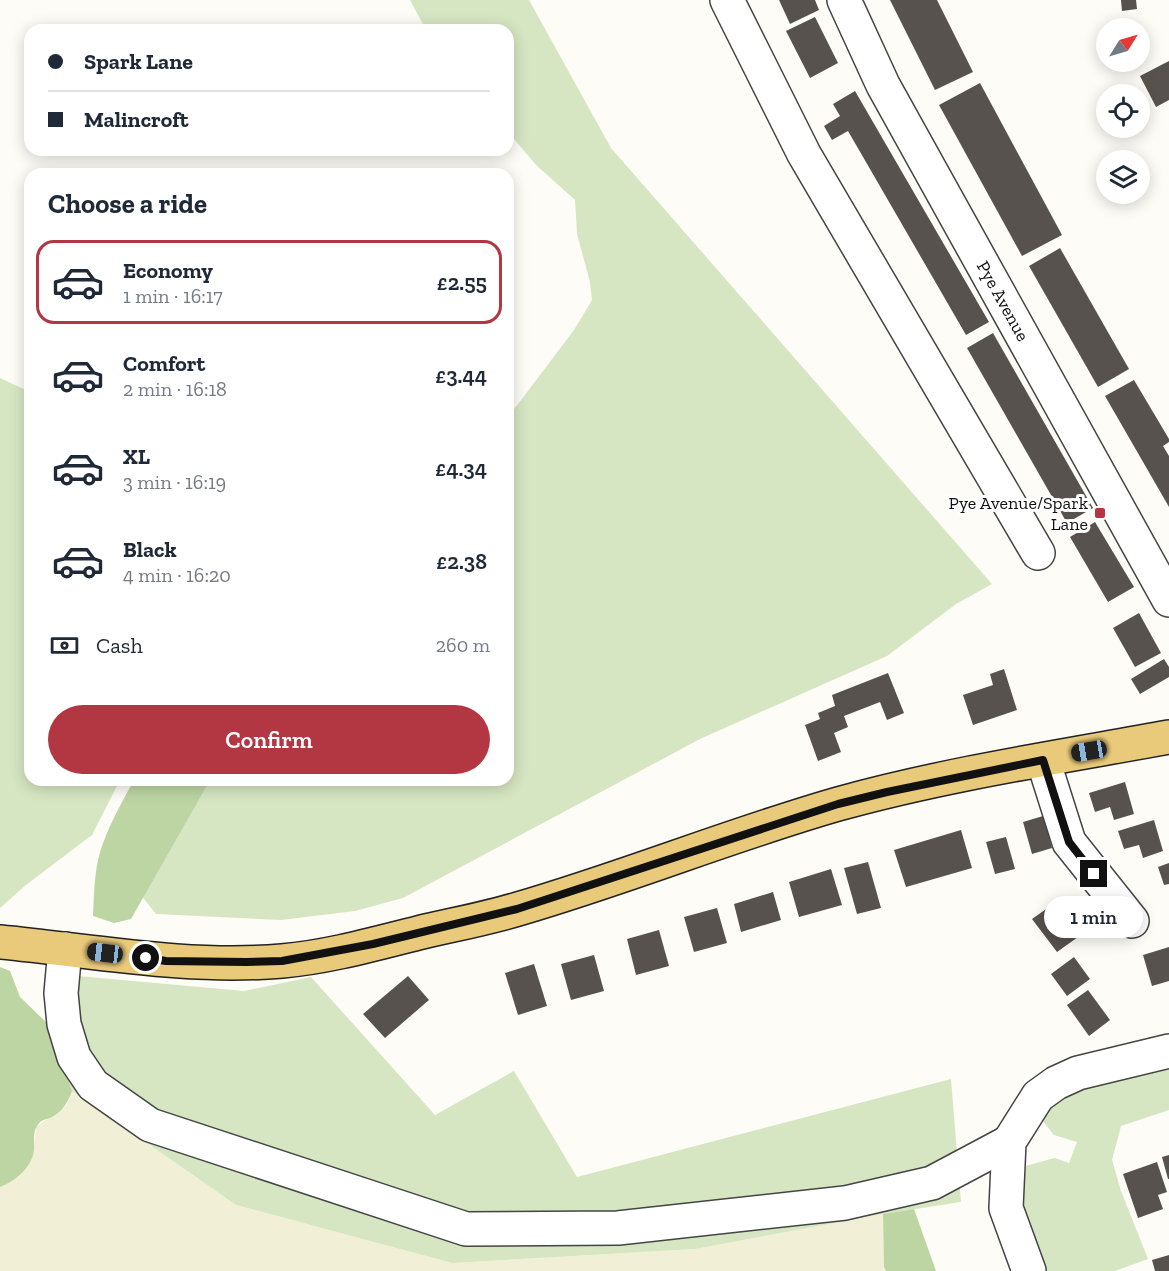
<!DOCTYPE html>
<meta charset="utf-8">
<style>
:root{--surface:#fff;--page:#f6f6f7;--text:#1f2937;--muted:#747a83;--line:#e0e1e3;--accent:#b23743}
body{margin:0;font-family:"Zilla Slab",serif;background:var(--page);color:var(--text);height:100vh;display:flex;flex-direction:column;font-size:22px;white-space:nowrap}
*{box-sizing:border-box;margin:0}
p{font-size:20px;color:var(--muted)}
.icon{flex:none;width:33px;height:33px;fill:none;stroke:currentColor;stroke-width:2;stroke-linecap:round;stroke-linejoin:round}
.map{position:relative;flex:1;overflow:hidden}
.sheet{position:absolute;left:24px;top:168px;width:490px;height:618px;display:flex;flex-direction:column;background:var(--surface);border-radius:18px;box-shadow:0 3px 15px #0003}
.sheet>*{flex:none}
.banner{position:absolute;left:24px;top:24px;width:490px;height:132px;border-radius:18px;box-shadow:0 3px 15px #0003;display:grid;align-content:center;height:132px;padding:0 24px;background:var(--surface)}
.needle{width:39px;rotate:53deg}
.controls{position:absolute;left:1096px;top:18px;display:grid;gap:12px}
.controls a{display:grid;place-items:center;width:54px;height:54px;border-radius:50%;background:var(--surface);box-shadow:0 3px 15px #0003;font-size:30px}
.end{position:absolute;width:27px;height:27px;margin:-14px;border:8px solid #111;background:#fff;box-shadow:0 0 0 3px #fff}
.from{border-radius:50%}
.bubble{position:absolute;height:42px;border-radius:21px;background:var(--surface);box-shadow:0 3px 15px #0003;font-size:20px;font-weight:600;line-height:42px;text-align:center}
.car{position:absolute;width:18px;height:36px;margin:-18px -9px;border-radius:8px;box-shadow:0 0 4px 2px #0007;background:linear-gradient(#222 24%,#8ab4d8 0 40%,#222 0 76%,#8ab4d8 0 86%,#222 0)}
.banner b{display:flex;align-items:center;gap:21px;height:57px;font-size:22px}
.banner b+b{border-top:2px solid var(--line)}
.banner i{width:15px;height:15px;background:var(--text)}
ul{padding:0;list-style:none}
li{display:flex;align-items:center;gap:18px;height:84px;margin:0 12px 9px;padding:0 12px;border:3px solid transparent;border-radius:18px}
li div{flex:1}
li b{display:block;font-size:22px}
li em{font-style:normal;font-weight:600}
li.active{border-color:var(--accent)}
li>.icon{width:54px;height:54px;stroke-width:1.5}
h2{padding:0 24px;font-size:27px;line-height:72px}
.pay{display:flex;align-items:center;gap:15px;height:66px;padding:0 24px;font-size:22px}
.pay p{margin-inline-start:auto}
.button{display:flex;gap:12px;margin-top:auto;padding:12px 24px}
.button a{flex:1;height:69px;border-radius:36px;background:var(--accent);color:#fff;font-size:24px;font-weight:600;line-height:69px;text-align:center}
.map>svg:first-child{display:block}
.farmland{fill:#f2efd7}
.green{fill:#d6e6c2}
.forest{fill:#bcd5a3}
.building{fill:#58524e}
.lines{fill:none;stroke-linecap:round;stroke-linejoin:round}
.minor-casing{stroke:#444;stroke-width:36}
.major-casing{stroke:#222;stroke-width:36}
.minor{stroke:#fff;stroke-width:33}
.major{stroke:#e9c97a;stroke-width:33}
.route{stroke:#111;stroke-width:8}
.poi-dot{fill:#b23743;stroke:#fff;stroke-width:2}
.labels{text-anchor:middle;stroke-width:6;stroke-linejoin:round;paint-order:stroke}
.street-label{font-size:18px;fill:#111;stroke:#fff}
.poi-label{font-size:18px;fill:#111;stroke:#fff;text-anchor:end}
</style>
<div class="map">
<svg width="1169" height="1271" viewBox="0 0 1169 1271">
<rect width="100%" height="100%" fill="#fefcf6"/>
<polygon class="farmland" points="72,1091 236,1205 452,1263 695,1249 883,1214 884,1267 886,1271 0,1271 0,1182 34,1152 36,1127 66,1106"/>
<g class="green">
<polygon points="410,0 529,0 611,148 992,584 956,604 887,656 700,739 403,898 355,911 281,920 156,914 140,894 206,780 508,780 509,416 574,330 592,300 590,282 577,234 575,200 536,165 509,133 508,30 426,30"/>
<polygon points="0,378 30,392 30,780 120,780 92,835 26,885 0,908"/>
<polygon points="78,976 244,991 311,977 435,1115 514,1071 577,1177 951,1079 961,1202 883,1214 695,1249 452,1263 236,1205 72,1091 65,1069"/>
<polygon points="1169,1061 1169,1110 1121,1126 1112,1160 1121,1191 1148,1259 1115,1271 1039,1271 1018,1210 1014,1169 1055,1158 1069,1163 1077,1142 1054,1135 1039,1116 1077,1086"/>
</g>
<g class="forest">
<path d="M 134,780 L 210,780 L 131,919 L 114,923 L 93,916 C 94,897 94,876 99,856 C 106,830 121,804 134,780 Z"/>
<path d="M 0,967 L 10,971 L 20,997 L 50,1026 L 72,1091 C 68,1102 63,1111 52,1117 C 46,1120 41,1119 37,1126 C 32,1134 35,1142 34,1150 C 32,1168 15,1181 0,1187 Z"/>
<polygon points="914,1209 936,1271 886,1271 884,1267 883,1214"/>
</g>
<g class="building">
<polygon points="779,0 815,0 819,10 790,24"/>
<polygon points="890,0 937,0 973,72 935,90"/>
<polygon points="1121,0 1136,0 1137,9 1122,11"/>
<polygon points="815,17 838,63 810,78 786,31"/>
<polygon points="1169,61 1169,100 1156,107 1140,76"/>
<polygon points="980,83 1062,235 1022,256 939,105"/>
<polygon points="855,91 989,322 966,335 848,131 832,140 824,126 840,116 833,104"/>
<polygon points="1060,248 1129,369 1098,387 1029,266"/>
<polygon points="993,333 1093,508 1067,523 967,348"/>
<polygon points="1134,380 1169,439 1169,442 1163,446 1169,456 1169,507 1105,396"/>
<polygon points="1095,522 1134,587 1108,602 1070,537"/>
<polygon points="1139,613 1161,653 1135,667 1113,628"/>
<polygon points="1164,659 1169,667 1169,677 1140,694 1131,679"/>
<polygon points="1004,669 1017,710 973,725 963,695 993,685 990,674"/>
<polygon points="888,673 904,713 887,720 880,702 844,716 848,727 834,733 841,752 818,761 805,725 820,719 818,713 835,706 832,695"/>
<polygon points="1125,782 1134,814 1114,820 1110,807 1095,812 1089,793"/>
<polygon points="1043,816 1052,848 1032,854 1023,822"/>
<polygon points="1154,820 1163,851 1143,858 1139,845 1124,849 1118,831"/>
<polygon points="961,830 972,868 906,887 894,850"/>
<polygon points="1006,837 1015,869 995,874 986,842"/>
<polygon points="868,862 881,908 857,914 844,868"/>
<polygon points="1169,863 1169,884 1164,885 1158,867"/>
<polygon points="831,869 842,905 799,917 789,882"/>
<polygon points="773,892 781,920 741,932 734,904"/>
<polygon points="1049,907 1062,923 1073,915 1085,932 1057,952 1032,919"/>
<polygon points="717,908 727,943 694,952 684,917"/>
<polygon points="659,930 669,966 636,975 627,939"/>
<polygon points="1169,947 1169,981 1152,986 1143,955"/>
<polygon points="594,955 604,991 571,1000 561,964"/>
<polygon points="1074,957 1090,979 1067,996 1051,974"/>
<polygon points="534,964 547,1006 518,1015 505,973"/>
<polygon points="408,976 429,1000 385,1038 363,1014"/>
<polygon points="1088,990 1110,1020 1089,1036 1067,1005"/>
<polygon points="1169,1155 1169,1179 1168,1179 1162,1157"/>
<polygon points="1157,1162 1167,1192 1158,1195 1163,1209 1138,1218 1123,1174"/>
<polygon points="1169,1255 1169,1271 1155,1271 1152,1260"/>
</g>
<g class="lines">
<defs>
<g id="minor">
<polyline points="727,0 804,154 1038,553"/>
<polyline points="844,0 883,85 1169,600"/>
<polyline points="1043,760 1069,842 1132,921"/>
<polyline points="65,949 61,993 64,1024 74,1057 93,1085 150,1125 466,1229 618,1228 845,1203 932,1183 1009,1142"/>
<polyline points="1029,1271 1006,1208 1009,1142 1038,1096 1056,1083 1078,1073 1169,1051"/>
</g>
<path id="major" d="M 0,942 C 93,951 188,969 282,961 C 328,957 374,944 418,933 C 451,925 485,919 518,909 C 625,878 730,835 838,804 C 946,774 1059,757 1169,737"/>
</defs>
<use href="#minor" class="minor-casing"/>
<use href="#major" class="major-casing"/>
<use href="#minor" class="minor"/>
<use href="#major" class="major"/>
</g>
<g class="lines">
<polyline class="route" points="146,958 166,961 246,962 282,961 373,944 517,909 838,804 887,792 1043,760 1069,842 1094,874"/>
</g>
<rect class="poi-dot" x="1094" y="507" width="12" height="12" rx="3"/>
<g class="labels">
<g class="street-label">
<text transform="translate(1003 301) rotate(61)" y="6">Pye Avenue</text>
</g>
<g class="poi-label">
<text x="1088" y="509">Pye Avenue/Spark<tspan x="1088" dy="21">Lane</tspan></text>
</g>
</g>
</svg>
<div class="controls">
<a><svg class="needle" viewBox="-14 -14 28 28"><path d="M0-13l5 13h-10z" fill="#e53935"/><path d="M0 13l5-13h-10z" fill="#747a83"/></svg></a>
<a><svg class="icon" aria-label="locate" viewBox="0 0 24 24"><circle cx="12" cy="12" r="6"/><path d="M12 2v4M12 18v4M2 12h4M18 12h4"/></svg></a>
<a><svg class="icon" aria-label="layers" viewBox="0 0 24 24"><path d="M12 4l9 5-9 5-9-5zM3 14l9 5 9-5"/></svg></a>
</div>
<i class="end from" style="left:146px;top:958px"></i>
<i class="end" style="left:1094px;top:874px"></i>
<div class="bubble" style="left:1044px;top:896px;width:99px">1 min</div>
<i class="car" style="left:1089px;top:751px;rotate:260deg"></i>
<i class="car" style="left:105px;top:953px;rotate:277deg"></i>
<div class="banner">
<b><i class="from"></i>Spark Lane</b>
<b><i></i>Malincroft</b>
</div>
<section class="sheet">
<h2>Choose a ride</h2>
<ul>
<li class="active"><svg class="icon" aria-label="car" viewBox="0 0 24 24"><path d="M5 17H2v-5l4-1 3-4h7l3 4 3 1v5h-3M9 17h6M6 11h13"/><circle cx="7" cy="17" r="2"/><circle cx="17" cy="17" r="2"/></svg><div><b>Economy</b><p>1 min · 16:17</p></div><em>£2.55</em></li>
<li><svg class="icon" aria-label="car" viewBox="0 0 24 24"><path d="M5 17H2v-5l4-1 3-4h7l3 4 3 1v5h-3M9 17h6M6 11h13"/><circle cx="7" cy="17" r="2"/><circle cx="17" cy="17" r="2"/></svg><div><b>Comfort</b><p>2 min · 16:18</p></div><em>£3.44</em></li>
<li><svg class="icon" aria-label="car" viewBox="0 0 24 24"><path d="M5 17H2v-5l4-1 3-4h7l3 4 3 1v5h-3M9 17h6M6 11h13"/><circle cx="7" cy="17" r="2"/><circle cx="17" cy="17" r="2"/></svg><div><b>XL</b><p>3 min · 16:19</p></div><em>£4.34</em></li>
<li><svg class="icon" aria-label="car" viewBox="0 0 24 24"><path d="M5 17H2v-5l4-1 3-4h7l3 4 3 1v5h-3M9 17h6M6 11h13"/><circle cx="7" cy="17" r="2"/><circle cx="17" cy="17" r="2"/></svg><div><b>Black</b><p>4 min · 16:20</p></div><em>£2.38</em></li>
</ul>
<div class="pay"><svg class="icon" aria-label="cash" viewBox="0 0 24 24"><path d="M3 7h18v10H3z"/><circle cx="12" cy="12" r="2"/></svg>Cash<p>260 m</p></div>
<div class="button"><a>Confirm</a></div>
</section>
</div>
